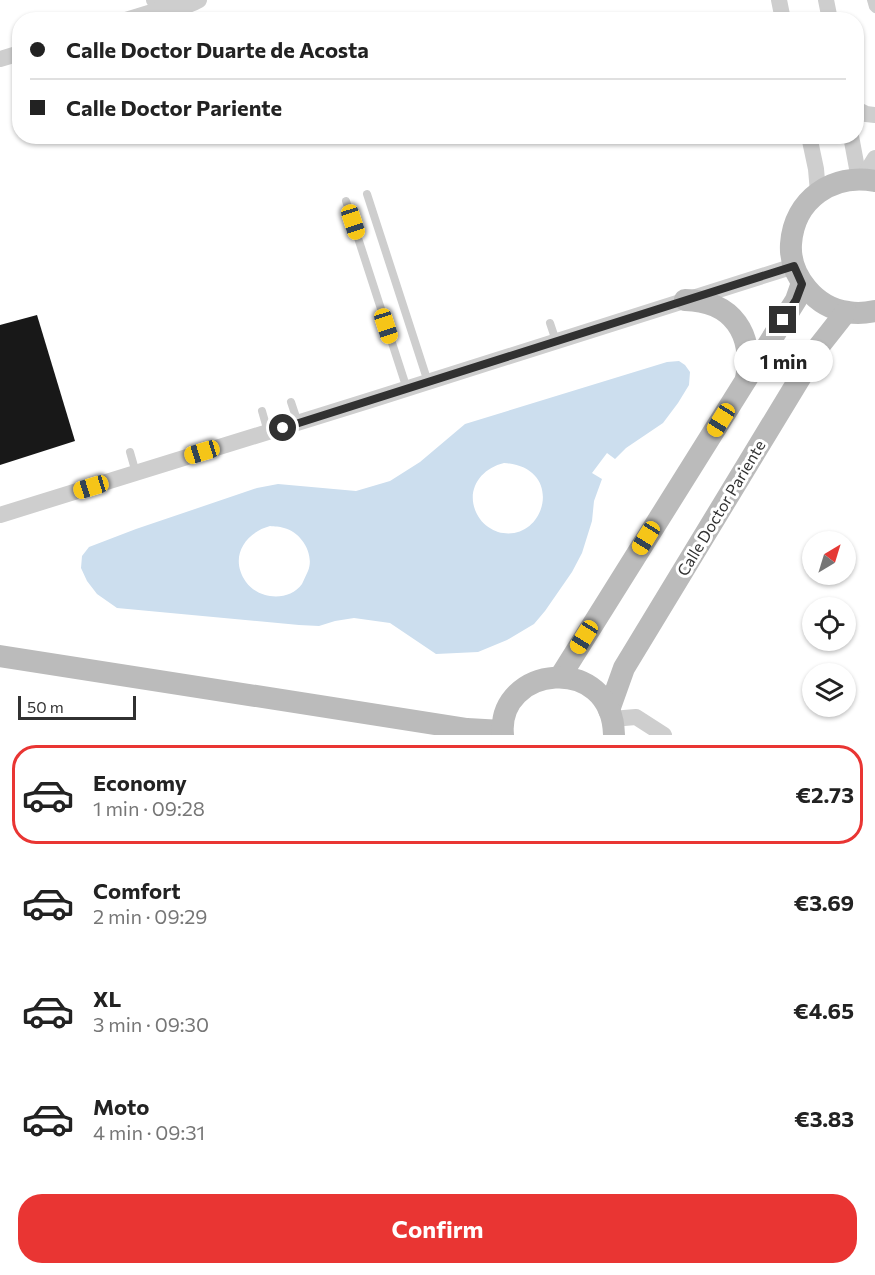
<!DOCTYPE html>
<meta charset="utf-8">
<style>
:root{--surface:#fff;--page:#f2f2f2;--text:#222;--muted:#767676;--line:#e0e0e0;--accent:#e93533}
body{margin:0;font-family:Commissioner,sans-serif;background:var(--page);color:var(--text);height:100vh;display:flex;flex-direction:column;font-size:22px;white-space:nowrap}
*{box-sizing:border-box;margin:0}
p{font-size:20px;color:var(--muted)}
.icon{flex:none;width:33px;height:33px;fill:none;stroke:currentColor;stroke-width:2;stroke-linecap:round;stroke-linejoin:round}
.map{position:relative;height:735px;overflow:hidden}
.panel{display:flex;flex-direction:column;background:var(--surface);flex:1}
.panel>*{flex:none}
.top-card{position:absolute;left:12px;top:12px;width:852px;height:132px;border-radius:24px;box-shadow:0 2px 4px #0004;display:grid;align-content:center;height:132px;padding:0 18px;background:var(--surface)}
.needle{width:39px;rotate:38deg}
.controls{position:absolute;left:802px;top:531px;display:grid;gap:12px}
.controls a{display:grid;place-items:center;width:54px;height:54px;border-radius:50%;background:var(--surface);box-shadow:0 2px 4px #0004;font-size:30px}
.scale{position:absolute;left:18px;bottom:15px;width:118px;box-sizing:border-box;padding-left:6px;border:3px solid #313131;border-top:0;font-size:16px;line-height:21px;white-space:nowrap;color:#313131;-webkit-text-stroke:4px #fff;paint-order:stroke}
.end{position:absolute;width:27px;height:27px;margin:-14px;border:8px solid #313131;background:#fff;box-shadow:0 0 0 3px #fff}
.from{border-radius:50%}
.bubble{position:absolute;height:42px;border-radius:21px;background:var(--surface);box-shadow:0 2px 4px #0004;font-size:20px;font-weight:700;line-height:42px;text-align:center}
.car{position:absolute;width:18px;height:36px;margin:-18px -9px;border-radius:8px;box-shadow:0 0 4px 2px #0007;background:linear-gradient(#f5c518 24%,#345 0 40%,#f5c518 0 76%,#345 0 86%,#f5c518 0)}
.top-card b{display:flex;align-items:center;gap:21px;height:57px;font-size:22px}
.top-card b+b{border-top:2px solid var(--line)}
.top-card i{width:15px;height:15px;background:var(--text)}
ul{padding:10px 0 0;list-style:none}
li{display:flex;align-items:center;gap:18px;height:99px;margin:0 12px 9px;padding:0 6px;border:3px solid transparent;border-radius:24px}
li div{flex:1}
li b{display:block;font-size:22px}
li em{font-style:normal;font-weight:700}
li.on{border-color:var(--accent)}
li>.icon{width:54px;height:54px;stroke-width:1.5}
.button{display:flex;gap:12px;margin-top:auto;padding:12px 18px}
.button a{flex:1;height:69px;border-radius:24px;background:var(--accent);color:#fff;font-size:24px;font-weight:700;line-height:69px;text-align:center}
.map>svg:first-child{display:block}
.water{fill:#ccdeee;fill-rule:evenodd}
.building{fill:#181818}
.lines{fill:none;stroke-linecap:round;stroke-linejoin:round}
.lane{stroke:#cecece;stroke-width:8}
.street{stroke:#cecece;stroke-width:16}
.secondary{stroke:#bbb;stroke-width:22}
.route{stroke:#313131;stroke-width:8}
.labels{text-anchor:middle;stroke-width:6;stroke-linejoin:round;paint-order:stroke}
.street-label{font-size:16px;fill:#313131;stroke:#fff}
</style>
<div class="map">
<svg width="875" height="735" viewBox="0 0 875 735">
<rect width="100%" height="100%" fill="#fff"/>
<path class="water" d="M 679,361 L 685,365 L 690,372 L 689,385 L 678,403 L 663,423 L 626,448 L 615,459 L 607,453 L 592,473 L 602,479 L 594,501 L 592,521 L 582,553 L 572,572 L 545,611 L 534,624 L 507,640 L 478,652 L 436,654 L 390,623 L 354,618 L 335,621 L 319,626 L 299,625 L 117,608 L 97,594 L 87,581 L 81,568 L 82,556 L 89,547 L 136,529 L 257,488 L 278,484 L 356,491 L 390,481 L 420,462 L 465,424 L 667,362 ZM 504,463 C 567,467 545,545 498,532 C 492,530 484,525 480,519 C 463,495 478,469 504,463 ZM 270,526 C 275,527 279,526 284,528 C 301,532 315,554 308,571 C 306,575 304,580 302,584 C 289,602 259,600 246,582 C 229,558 244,533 270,526 Z"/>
<polygon class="building" points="37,315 75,441 0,465 0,325"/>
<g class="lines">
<g class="lane">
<polyline points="871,0 873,7 875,9"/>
<polyline points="142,136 142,138"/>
<polyline points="367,194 428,382"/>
<polyline points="346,201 407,389"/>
<polyline points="550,323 556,341"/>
<polyline points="291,402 298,423"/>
<polyline points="262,411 268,432"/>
<polyline points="130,452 136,473"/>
</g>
<g class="street">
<path d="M 154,0 C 171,8 182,10 199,0"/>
<polyline points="779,0 783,20"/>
<polyline points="826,0 830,20"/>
<polyline points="126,20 168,7"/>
<polyline points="0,59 20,53"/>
<polyline points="856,109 866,114 875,115"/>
<polyline points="809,136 816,169 818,192"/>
<polyline points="851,136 859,179"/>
<polyline points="862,179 875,158"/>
<polyline points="0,515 371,400 794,266"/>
<polyline points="612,719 636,717 664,735"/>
</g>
<g class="secondary">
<path d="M 875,181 C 833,173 794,199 791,244 C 789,276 816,308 848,312 C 857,314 866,313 875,311"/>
<path d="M 685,300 C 733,301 754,334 746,379"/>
<polyline points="0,656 467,729 502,731"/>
<polyline points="560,677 796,300 802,283"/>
<polyline points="609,710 624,668 820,345 846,312"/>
<path d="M 503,735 C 496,665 612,652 614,735"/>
</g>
</g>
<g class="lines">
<polyline class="route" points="283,428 794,266 802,284 796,300 783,320"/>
</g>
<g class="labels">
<g class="street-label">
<text transform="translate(721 508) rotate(-59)" y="6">Calle Doctor Pariente</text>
</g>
</g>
</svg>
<div class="controls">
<a><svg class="needle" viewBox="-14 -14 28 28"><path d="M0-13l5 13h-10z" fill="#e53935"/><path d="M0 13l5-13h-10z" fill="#767676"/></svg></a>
<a><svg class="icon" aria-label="locate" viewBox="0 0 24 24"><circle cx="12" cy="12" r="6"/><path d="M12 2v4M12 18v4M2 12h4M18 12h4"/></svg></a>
<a><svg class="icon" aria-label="layers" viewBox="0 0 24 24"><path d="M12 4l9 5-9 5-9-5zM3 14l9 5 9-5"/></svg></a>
</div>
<div class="scale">50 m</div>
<i class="end from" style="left:283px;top:428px"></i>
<i class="end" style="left:783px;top:320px"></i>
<div class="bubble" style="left:734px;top:340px;width:99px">1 min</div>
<i class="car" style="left:353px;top:222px;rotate:162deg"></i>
<i class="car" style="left:386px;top:326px;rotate:162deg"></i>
<i class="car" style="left:721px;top:420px;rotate:212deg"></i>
<i class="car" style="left:202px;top:452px;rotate:253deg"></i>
<i class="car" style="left:91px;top:487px;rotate:253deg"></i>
<i class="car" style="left:646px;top:538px;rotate:212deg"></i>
<i class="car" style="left:584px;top:637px;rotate:212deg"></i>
<div class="top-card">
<b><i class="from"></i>Calle Doctor Duarte de Acosta</b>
<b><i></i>Calle Doctor Pariente</b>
</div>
</div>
<section class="panel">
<ul>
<li class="on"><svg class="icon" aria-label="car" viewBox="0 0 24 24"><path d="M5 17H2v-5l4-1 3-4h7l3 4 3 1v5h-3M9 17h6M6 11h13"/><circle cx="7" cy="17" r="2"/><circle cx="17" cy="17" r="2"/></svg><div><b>Economy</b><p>1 min · 09:28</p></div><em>€2.73</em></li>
<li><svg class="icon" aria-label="car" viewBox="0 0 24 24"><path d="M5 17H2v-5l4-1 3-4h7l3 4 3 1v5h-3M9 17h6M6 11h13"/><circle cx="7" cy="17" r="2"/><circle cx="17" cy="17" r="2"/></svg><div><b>Comfort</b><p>2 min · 09:29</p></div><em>€3.69</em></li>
<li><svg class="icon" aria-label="car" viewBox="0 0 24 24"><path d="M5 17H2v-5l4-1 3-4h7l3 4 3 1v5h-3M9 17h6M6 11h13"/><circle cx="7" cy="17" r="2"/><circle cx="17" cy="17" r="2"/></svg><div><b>XL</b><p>3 min · 09:30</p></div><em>€4.65</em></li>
<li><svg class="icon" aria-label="car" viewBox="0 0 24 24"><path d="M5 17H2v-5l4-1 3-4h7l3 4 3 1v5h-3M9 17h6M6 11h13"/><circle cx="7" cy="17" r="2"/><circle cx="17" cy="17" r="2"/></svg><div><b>Moto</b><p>4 min · 09:31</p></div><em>€3.83</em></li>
</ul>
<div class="button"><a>Confirm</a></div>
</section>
